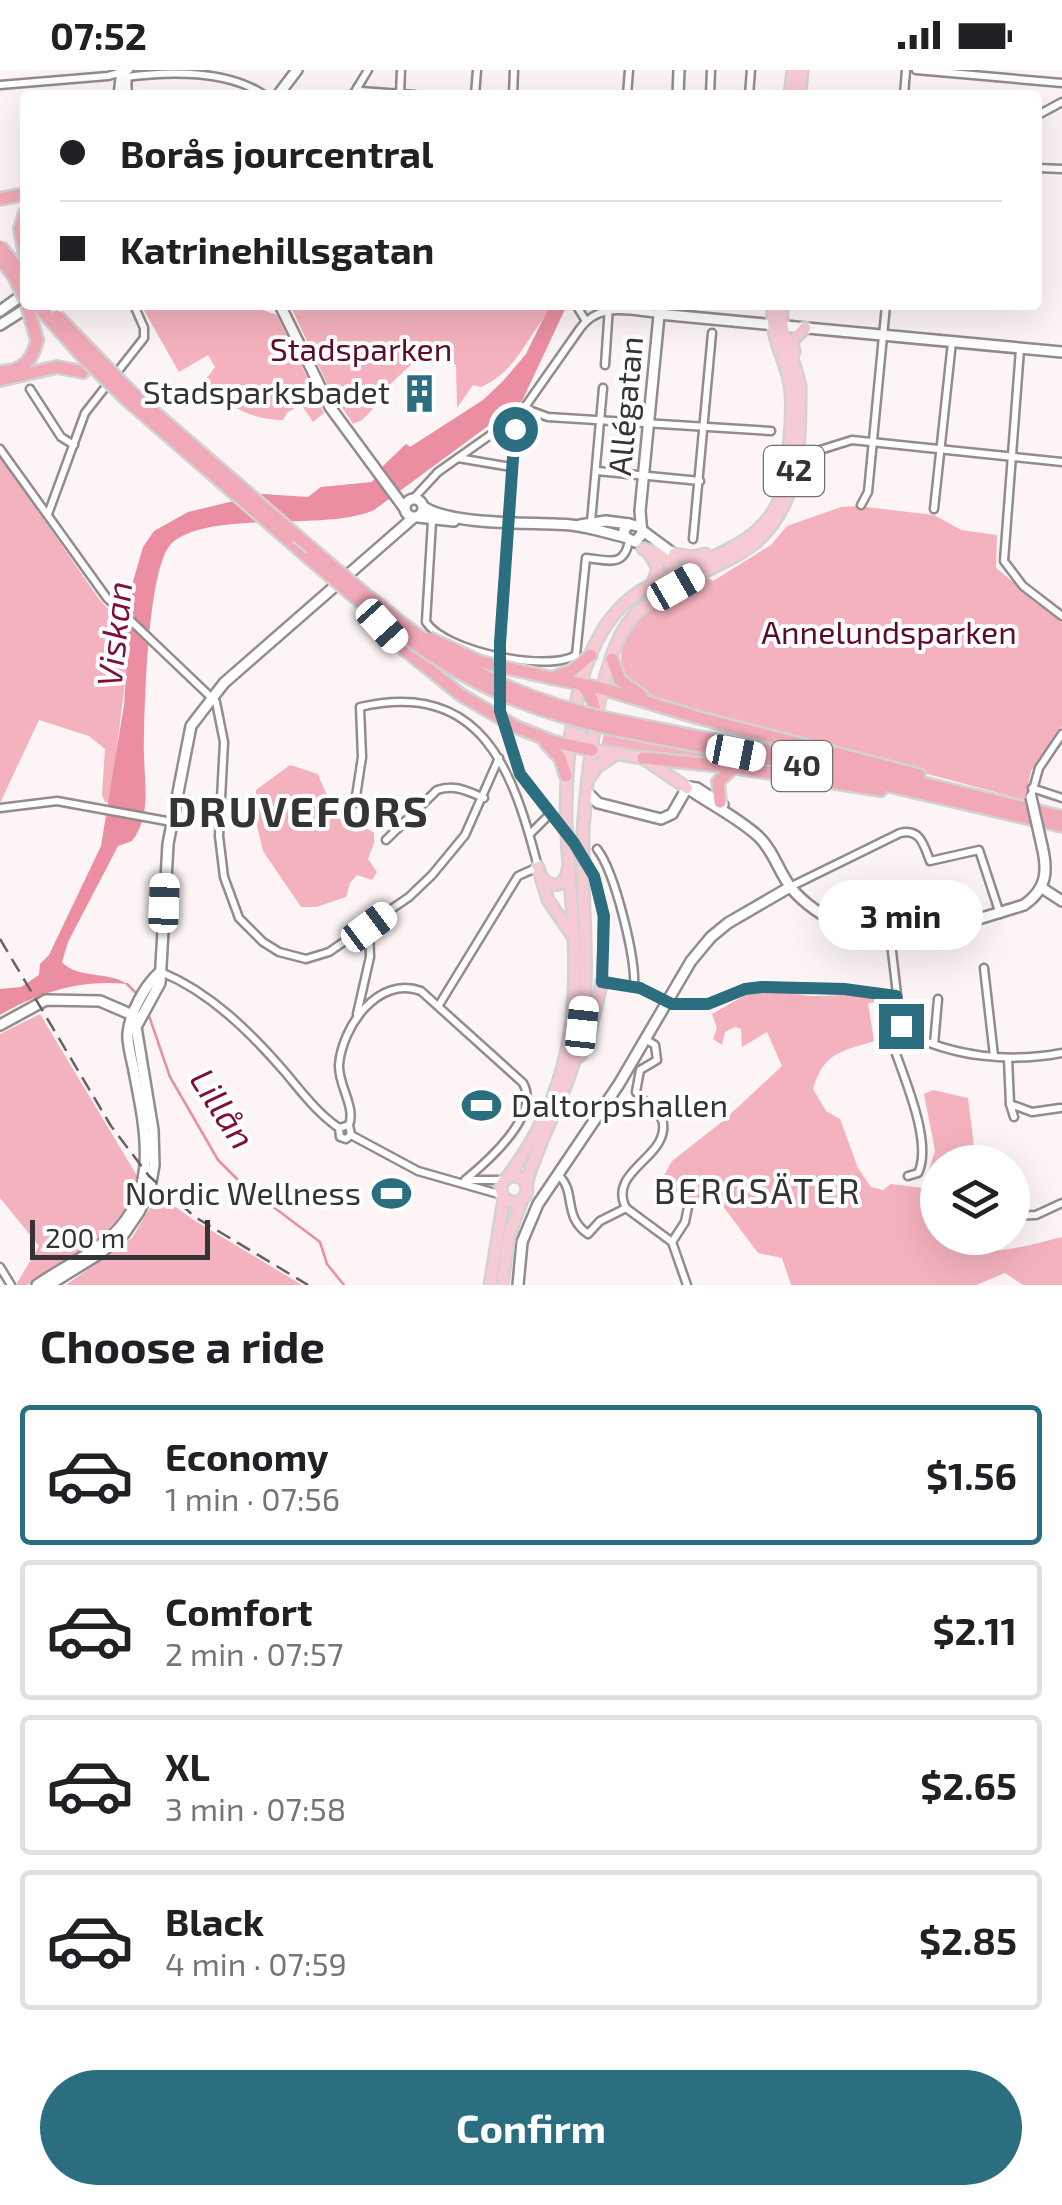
<!DOCTYPE html>
<meta charset="utf-8">
<style>
:root{--surface:#fff;--page:#f6f6f6;--text:#202124;--muted:#757577;--line:#e0e0e0;--accent:#2a6e7f}
body{margin:0;font-family:"Exo 2",sans-serif;background:var(--page);color:var(--text);height:100vh;display:flex;flex-direction:column;font-size:38px;white-space:nowrap}
*{box-sizing:border-box;margin:0}
p{font-size:32px;color:var(--muted)}
.icon{flex:none;width:55px;height:55px;fill:none;stroke:currentColor;stroke-width:2;stroke-linecap:round;stroke-linejoin:round}
.map{position:relative;height:1215px;overflow:hidden}
.sheet{display:flex;flex-direction:column;background:var(--surface);flex:1}
.sheet>*{flex:none}
.guide{position:absolute;left:20px;top:20px;width:1022px;height:220px;border-radius:10px;box-shadow:0 10px 40px #0002;display:grid;align-content:center;height:220px;padding:0 40px;background:var(--surface)}
.controls{position:absolute;left:920px;top:1075px;display:grid;gap:20px}
.controls a{display:grid;place-items:center;width:110px;height:110px;border-radius:50%;background:var(--surface);box-shadow:0 10px 40px #0002;font-size:50px}
.scale{position:absolute;left:30px;bottom:25px;width:180px;box-sizing:border-box;padding-left:10px;border:5px solid #353333;border-top:0;font-size:28px;line-height:35px;white-space:nowrap;color:#353333;-webkit-text-stroke:8px #fff;paint-order:stroke}
.end{position:absolute;width:45px;height:45px;margin:-22px;border:12px solid #2a6e7f;background:#fff;box-shadow:0 0 0 5px #fff}
.from{border-radius:50%}
.bubble{position:absolute;height:70px;border-radius:35px;background:var(--surface);box-shadow:0 10px 40px #0002;font-size:32px;font-weight:700;line-height:70px;text-align:center}
.car{position:absolute;width:30px;height:60px;margin:-30px -15px;border-radius:12px;box-shadow:0 0 8px 2px #0007;background:linear-gradient(#fff 24%,#345 0 40%,#fff 0 76%,#345 0 86%,#fff 0)}
.guide b{display:flex;align-items:center;gap:35px;height:95px;font-size:38px}
.guide b+b{border-top:2px solid var(--line)}
.guide i{width:25px;height:25px;background:var(--text)}
ul{padding:0;list-style:none}
li{display:flex;align-items:center;gap:30px;height:140px;margin:0 20px 15px;padding:0 20px;border:5px solid var(--line);border-radius:10px}
li div{flex:1}
li b{display:block;font-size:38px}
li em{font-style:normal;font-weight:700}
li.active{border-color:var(--accent)}
li>.icon{width:90px;height:90px;stroke-width:1.5}
h2{padding:0 40px;font-size:45px;line-height:120px}
.cta{display:flex;gap:20px;margin-top:auto;padding:20px 40px}
.cta a{flex:1;height:115px;border-radius:60px;background:var(--accent);color:#fff;font-size:40px;font-weight:700;line-height:115px;text-align:center}
.status{display:flex;justify-content:space-between;align-items:center;height:70px;padding:0 50px;background:var(--surface);direction:ltr}
.status svg{height:28px;fill:currentColor}
.map>svg:first-child{display:block}
.green{fill:#f4b2be}
.water{fill:#eb8ea2}
.lines{fill:none;stroke-linecap:round;stroke-linejoin:round}
.stream{stroke:#eb8ea2;stroke-width:2.5}
.street-casing{stroke:#938c8d;stroke-width:11}
.secondary-casing{stroke:#938c8d;stroke-width:14}
.primary-casing{stroke:#d3d2d2;stroke-width:15}
.highway-casing{stroke:#d3d2d2;stroke-width:16}
.street{stroke:#fff;stroke-width:6}
.secondary{stroke:#fff;stroke-width:9}
.primary{stroke:#f7cbd4;stroke-width:10}
.highway{stroke:#f2a9b7;stroke-width:11}
.rail{stroke:#666262;stroke-width:2.5;stroke-dasharray:15 8;stroke-linecap:butt}
.secondary-bridge-casing{stroke:#938c8d;stroke-width:14;stroke-linecap:butt}
.primary-bridge-casing{stroke:#d3d2d2;stroke-width:15;stroke-linecap:butt}
.highway-bridge-casing{stroke:#d3d2d2;stroke-width:16;stroke-linecap:butt}
.secondary-bridge{stroke:#fff;stroke-width:9}
.primary-bridge{stroke:#f7cbd4;stroke-width:10}
.highway-bridge{stroke:#f2a9b7;stroke-width:11}
.route{stroke:#2a6e7f;stroke-width:12}
.labels{text-anchor:middle;stroke-width:8;stroke-linejoin:round;paint-order:stroke}
.shield{fill:#fff;stroke:#727070;stroke-width:2.5}
.shield-label{font-size:30px;font-weight:bold;fill:#353333}
.park-label{font-size:32px;fill:#5e0b28;stroke:#fff}
.poi-label{font-size:32px;fill:#353333;stroke:#fff;text-anchor:end}
.street-label{font-size:32px;fill:#353333;stroke:#fff}
.water-label{font-size:35px;font-style:italic;fill:#7e0f38;stroke:#fff}
.neighbourhood-label{font-size:35px;letter-spacing:2.5px;fill:#353333;stroke:#fff}
.district-label{font-size:42px;font-weight:bold;letter-spacing:2.5px;fill:#353333;stroke:#fff}
</style>
<div class="status"><b>07:52</b><svg viewBox="0 0 49 12"><path d="M0 12V9h3v3zM5 12V6h3v6zM10 12V3h3v9zM15 12V0h3v12zM26 1h20v11H26zM47 4h2v5h-2z"/></svg></div>
<div class="map">
<svg width="1062" height="1215" viewBox="0 0 1062 1215">
<rect width="100%" height="100%" fill="#fcf4f5"/>
<g class="green">
<path d="M 141,235 L 259,235 L 260,239 L 277,245 L 324,343 L 313,352 L 301,334 L 287,343 L 283,350 C 249,349 226,337 206,309 L 215,297 L 208,285 L 179,302 Z"/>
<path d="M 290,235 L 550,235 C 547,245 543,248 538,256 C 520,282 511,303 481,317 L 473,315 L 457,338 L 456,296 L 450,287 L 425,281 L 376,328 L 372,340 L 362,350 L 353,354 L 329,318 Z"/>
<polygon points="0,386 99,529 131,564 110,733 105,732 102,725 105,679 89,666 39,650 0,733"/>
<path d="M 857,436 L 934,445 L 961,460 L 997,465 L 996,498 L 1062,552 L 1062,656 L 1031,701 L 1025,730 L 674,636 L 627,613 C 602,554 665,532 706,507 L 713,511 L 771,475 L 787,456 L 841,437 Z"/>
<polygon points="604,663 807,702 835,708 601,677"/>
<path d="M 290,695 L 318,704 C 325,723 330,734 350,741 L 351,748 L 374,763 L 374,773 L 368,789 L 377,802 L 372,810 L 357,805 L 350,813 L 346,827 L 316,837 L 301,837 L 263,781 L 256,752 L 256,720 Z"/>
<path d="M 786,920 C 821,936 860,913 892,933 L 892,939 L 886,939 L 883,932 L 868,933 L 874,971 C 840,982 824,982 813,1019 L 826,1041 L 840,1049 L 858,1098 L 871,1117 L 883,1120 L 891,1114 L 923,1118 L 935,1081 L 924,1024 L 933,1020 L 968,1028 L 976,1092 L 938,1092 L 936,1169 C 972,1192 1023,1177 1062,1167 L 1062,1215 L 1023,1215 L 1005,1203 L 976,1215 L 791,1215 L 782,1188 L 758,1183 L 716,1127 L 672,1130 L 657,1118 L 672,1091 L 723,1051 L 782,996 L 767,962 L 742,977 L 741,959 L 735,957 L 725,962 L 722,975 L 713,969 L 717,958 L 712,944 L 747,924 Z"/>
<path d="M 40,944 L 139,1109 C 122,1164 73,1185 27,1215 L 16,1215 L 39,1176 L 0,1128 L 0,964 Z"/>
<polygon points="158,1124 192,1149 302,1215 66,1215 132,1168"/>
</g>
<path class="water" d="M 550,235 L 567,235 L 522,331 L 374,440 C 327,462 210,439 172,473 C 147,495 144,644 144,683 C 144,713 152,745 132,771 L 118,776 L 68,872 L 62,892 C 77,909 108,901 127,914 C 81,909 39,922 0,945 L 0,919 L 21,917 L 39,905 L 40,894 L 49,885 L 101,776 L 124,635 L 132,515 L 143,477 L 154,461 L 188,442 L 263,424 L 308,427 L 321,417 L 372,412 L 384,395 L 406,374 L 410,377 L 483,330 L 503,311 L 526,284 Z"/>
<g class="lines">
<g class="stream">
<polyline points="127,914 138,925"/>
<polyline points="147,940 170,1007 218,1090 240,1112 320,1172 327,1194 344,1215"/>
</g>
<defs>
<g id="street">
<polyline points="916,0 1062,13"/>
<path d="M 126,7 C 169,1 228,0 264,25"/>
<polyline points="0,15 108,6 129,0"/>
<polyline points="357,18 361,21 415,25"/>
<polyline points="400,24 401,0"/>
<polyline points="353,25 368,0"/>
<polyline points="475,25 477,0"/>
<polyline points="513,25 514,0"/>
<polyline points="627,25 629,0"/>
<polyline points="710,25 711,0"/>
<polyline points="749,25 751,0"/>
<polyline points="904,25 906,0"/>
<polyline points="1038,45 1062,32"/>
<polyline points="1038,98 1062,99"/>
<polyline points="576,235 586,251"/>
<path d="M 579,260 C 599,231 629,241 659,244"/>
<polyline points="1020,279 1004,491 1023,516 1062,546"/>
<polyline points="605,295 609,236"/>
<polyline points="30,319 61,367 74,375"/>
<polyline points="526,339 548,347 771,361"/>
<polyline points="511,352 515,359 500,573 500,641 520,704 574,773 594,806 603,846 602,911 640,918 672,934 708,934 745,919 762,917 844,919 897,927"/>
<polyline points="0,379 107,528 216,632 224,672 219,766 224,807 239,848 263,872 279,882 306,889 329,882 409,827 432,805 465,765 499,688"/>
<polyline points="804,385 852,370 1062,392"/>
<polyline points="458,388 511,397"/>
<polyline points="597,401 700,411"/>
<polyline points="413,429 438,402 520,344 579,260"/>
<polyline points="861,435 868,422 886,235"/>
<polyline points="934,439 952,272"/>
<polyline points="48,444 85,343 144,268 144,258 134,235"/>
<path d="M 432,451 L 426,552 C 444,581 548,603 576,585 L 586,488 C 608,490 624,498 629,471"/>
<polyline points="591,452 603,318"/>
<polyline points="693,469 712,263"/>
<polyline points="1032,718 1062,728"/>
<polyline points="1031,727 1039,698 1062,664"/>
<path d="M 355,733 L 362,687 L 360,637 C 481,609 513,699 538,797 L 518,806 L 439,935"/>
<polyline points="0,738 57,731 172,752"/>
<polyline points="530,764 550,744"/>
<path d="M 386,770 L 437,720 C 455,714 467,721 484,728"/>
<path d="M 597,779 C 615,802 636,888 634,917"/>
<path d="M 790,817 L 900,763 C 920,758 924,775 930,791 L 979,780 L 1000,844"/>
<path d="M 891,873 L 900,950 L 905,962 C 953,987 1010,993 1062,983"/>
<polyline points="984,898 994,986"/>
<path d="M 161,902 C 210,922 250,962 284,1001 C 301,1021 316,1042 339,1058 L 340,1067 L 346,1069 L 351,1065 L 349,1055 L 339,1058"/>
<polyline points="357,944 370,887 369,857"/>
<path d="M 905,962 L 894,978 C 904,1008 933,1073 918,1103 L 908,1106"/>
<polyline points="934,974 938,929"/>
<polyline points="1008,988 1010,1034 1014,1047"/>
<polyline points="1010,1034 1032,1042 1060,1038"/>
<polyline points="660,1046 669,1038 685,1043"/>
<path d="M 349,1055 C 356,1037 338,1015 339,995 C 342,957 378,905 421,921 L 523,1013 C 541,1045 487,1092 465,1110"/>
<polyline points="351,1065 418,1101 502,1125"/>
<path d="M 557,1104 C 578,1121 561,1145 588,1164 L 600,1151 L 626,1138"/>
<polyline points="467,1110 505,1110"/>
<path d="M 626,1138 C 607,1101 668,1088 663,1053 C 661,1041 643,1033 636,1022 L 640,1000 L 657,990 L 655,975 L 645,969"/>
<polyline points="626,1138 672,1172 687,1215"/>
<polyline points="1012,1146 1036,1145 1062,1133"/>
<polyline points="672,1172 685,1152 688,1137"/>
<polyline points="0,1197 11,1215"/>
</g>
<g id="secondary">
<polyline points="122,2 126,7 126,25"/>
<polyline points="119,25 122,0"/>
<polyline points="278,25 297,0"/>
<polyline points="678,25 679,0"/>
<polyline points="280,235 330,337 405,439"/>
<polyline points="0,241 25,223"/>
<polyline points="659,244 1062,282"/>
<polyline points="0,255 30,236"/>
<circle cx="414" cy="438" r="9"/>
<path d="M 424,437 C 453,456 533,452 571,455 C 590,457 607,463 625,467"/>
<polyline points="418,447 454,451"/>
<polyline points="580,455 606,451 629,454"/>
<polyline points="641,457 629,454 624,460 625,467 635,472 642,464 640,441 660,235"/>
<polyline points="643,461 674,484"/>
<polyline points="689,717 697,718 723,735"/>
<path d="M 687,718 C 710,734 737,747 758,766 C 774,781 779,803 792,819 C 814,845 870,875 903,872 L 1024,835 C 1047,819 1048,801 1042,776"/>
<polyline points="587,722 598,733 661,749 672,744 687,718"/>
<polyline points="1042,818 1062,831"/>
<polyline points="0,955 46,930 100,931 137,947"/>
<path d="M 37,1215 C 64,1196 98,1182 120,1157 C 159,1113 144,1053 134,1001 C 132,989 127,975 128,963 C 130,943 145,915 160,902"/>
<polyline points="49,1215 99,1184 124,1164 139,1142 150,1118 154,1095 153,1060 136,957 160,913 168,774 191,656 224,613 413,448"/>
<polyline points="518,1215 522,1172 538,1134 619,1014 691,891 711,867 728,853 790,817"/>
</g>
<g id="primary">
<polyline points="790,25 793,0"/>
<polyline points="800,25 802,0"/>
<polyline points="794,282 792,271 805,258"/>
<polyline points="643,479 655,482 682,501"/>
<polyline points="648,482 658,498 653,513"/>
<polyline points="674,484 692,487 705,484"/>
<polyline points="577,650 581,667 592,680 643,688 687,718"/>
<polyline points="589,708 597,697 615,685"/>
<path d="M 566,750 C 566,684 572,582 624,534 C 669,491 762,490 782,422 C 788,403 794,336 790,316 C 785,284 770,272 773,235"/>
<path d="M 583,761 C 587,707 597,596 628,553 C 644,531 667,522 690,509 C 712,497 737,488 756,472 C 801,434 800,370 800,316 C 794,285 779,268 782,235"/>
<polyline points="538,797 548,830 574,868"/>
<path d="M 542,808 C 554,820 565,815 568,800"/>
<polyline points="580,986 589,966 602,911"/>
<circle cx="514" cy="1119" r="13"/>
<path d="M 506,1109 C 588,1000 578,909 568,783"/>
<path d="M 526,1115 C 539,1067 567,1025 578,976 C 591,917 583,856 583,796"/>
<polyline points="490,1215 504,1128"/>
<polyline points="502,1215 509,1165 522,1130"/>
</g>
<g id="highway">
<polyline points="0,129 25,124"/>
<polyline points="25,143 20,159 25,185"/>
<path d="M 0,302 C 21,302 33,291 37,270"/>
<polyline points="0,310 57,297 83,302"/>
<polyline points="131,322 297,466"/>
<polyline points="126,329 309,488"/>
<polyline points="374,547 404,579 461,625"/>
<polyline points="612,589 620,610 642,626"/>
<polyline points="552,608 604,619 696,647 919,705"/>
<polyline points="552,608 571,601 591,585"/>
<polyline points="582,614 593,631 597,651"/>
<polyline points="614,650 893,706 1062,747"/>
<polyline points="516,657 554,672 592,680"/>
<polyline points="612,659 804,696 1062,756"/>
<polyline points="546,673 560,688 566,706"/>
<polyline points="643,688 733,697 881,720"/>
<polyline points="720,732 718,712 732,698"/>
</g>
</defs>
<use href="#street" class="street-casing"/>
<use href="#secondary" class="secondary-casing"/>
<use href="#primary" class="primary-casing"/>
<use href="#highway" class="highway-casing"/>
<use href="#street" class="street"/>
<use href="#secondary" class="secondary"/>
<use href="#primary" class="primary"/>
<use href="#highway" class="highway"/>
<polyline class="rail" points="0,869 111,1056 149,1106 195,1147 308,1215"/>
<defs>
<polyline id="secondary-bridge" points="1031,727 1042,776"/>
<g id="primary-bridge">
<polyline points="566,750 568,783"/>
<polyline points="583,796 583,761"/>
</g>
<g id="highway-bridge">
<polyline points="0,176 25,207"/>
<polyline points="0,189 14,206 25,230"/>
<polyline points="27,235 37,270"/>
<polyline points="37,235 84,288 126,329"/>
<polyline points="57,246 131,322"/>
<path d="M 297,466 C 405,558 469,620 614,650"/>
<path d="M 309,488 C 412,577 475,629 612,659"/>
<polyline points="429,568 481,592 552,608"/>
<polyline points="461,625 516,657"/>
</g>
</defs>
<use href="#secondary-bridge" class="secondary-bridge-casing"/>
<use href="#primary-bridge" class="primary-bridge-casing"/>
<use href="#highway-bridge" class="highway-bridge-casing"/>
<use href="#secondary-bridge" class="secondary-bridge"/>
<use href="#primary-bridge" class="primary-bridge"/>
<use href="#highway-bridge" class="highway-bridge"/>
</g>
<g class="lines">
<polyline class="route" points="515,359 500,573 500,641 520,704 574,773 594,806 604,846 602,912 640,918 672,934 708,934 745,919 762,917 844,919 896,926 901,956"/>
</g>
<defs>
<symbol id="building-bare" viewBox="-9 -9 18 18"><path d="M-4-6H4V6H1V3H-1V6H-4ZM-2.5-4.3h1.7v1.8h-1.7ZM.8-4.3h1.7v1.8H.8ZM-2.5-1h1.7V.8h-1.7ZM.8-1h1.7V.8H.8Z" fill="#2a6e7f" stroke="#fff" stroke-width="2.5" paint-order="stroke"/></symbol>
<symbol id="stadium-bare" viewBox="-9 -9 18 18"><path d="M0-5a6.5 5 0 1 0 0 10a6.5 5 0 1 0 0-10ZM-3.5-1.8h7v3.6h-7Z" fill="#2a6e7f" stroke="#fff" stroke-width="2.5" paint-order="stroke"/></symbol>
</defs>
<g fill-rule="evenodd">
<use href="#building-bare" x="392" y="296" width="55" height="55"/>
<use href="#stadium-bare" x="454" y="1008" width="55" height="55"/>
<use href="#stadium-bare" x="364" y="1096" width="55" height="55"/>
</g>
<g class="labels">
<g class="shield">
<rect x="764" y="376" width="60" height="50" rx="8"/>
<rect x="772" y="671" width="60" height="50" rx="8"/>
</g>
<g class="shield-label">
<text x="794" y="411">42</text>
<text x="802" y="706">40</text>
</g>
<g class="park-label">
<text x="361" y="291">Stadsparken</text>
<text x="889" y="574">Annelundsparken</text>
</g>
<g class="poi-label">
<text x="390" y="334">Stadsparksbadet</text>
<text x="511" y="1047" text-anchor="start">Daltorpshallen</text>
<text x="361" y="1135">Nordic Wellness</text>
</g>
<g class="street-label">
<text transform="translate(626 336) rotate(-85)" y="11">Allégatan</text>
</g>
<g class="water-label">
<text transform="translate(115 564) rotate(-84)" y="12">Viskan</text>
<text transform="translate(222 1039) rotate(57)" y="12">Lillån</text>
</g>
<g class="neighbourhood-label">
<text x="758" y="1134">BERGSÄTER</text>
</g>
<g class="district-label">
<text x="299" y="757">DRUVEFORS</text>
</g>
</g>
</svg>
<div class="controls">
<a><svg class="icon" aria-label="layers" viewBox="0 0 24 24"><path d="M12 4l9 5-9 5-9-5zM3 14l9 5 9-5"/></svg></a>
</div>
<div class="scale">200 m</div>
<i class="end from" style="left:515px;top:359px"></i>
<i class="end" style="left:901px;top:956px"></i>
<div class="bubble" style="left:818px;top:810px;width:165px">3 min</div>
<i class="car" style="left:676px;top:517px;rotate:60deg"></i>
<i class="car" style="left:382px;top:556px;rotate:138deg"></i>
<i class="car" style="left:736px;top:683px;rotate:101deg"></i>
<i class="car" style="left:164px;top:833px;rotate:2deg"></i>
<i class="car" style="left:369px;top:857px;rotate:53deg"></i>
<i class="car" style="left:582px;top:956px;rotate:6deg"></i>
<div class="guide">
<b><i class="from"></i>Borås jourcentral</b>
<b><i></i>Katrinehillsgatan</b>
</div>
</div>
<section class="sheet">
<h2>Choose a ride</h2>
<ul>
<li class="active"><svg class="icon" aria-label="car" viewBox="0 0 24 24"><path d="M5 17H2v-5l4-1 3-4h7l3 4 3 1v5h-3M9 17h6M6 11h13"/><circle cx="7" cy="17" r="2"/><circle cx="17" cy="17" r="2"/></svg><div><b>Economy</b><p>1 min · 07:56</p></div><em>$1.56</em></li>
<li><svg class="icon" aria-label="car" viewBox="0 0 24 24"><path d="M5 17H2v-5l4-1 3-4h7l3 4 3 1v5h-3M9 17h6M6 11h13"/><circle cx="7" cy="17" r="2"/><circle cx="17" cy="17" r="2"/></svg><div><b>Comfort</b><p>2 min · 07:57</p></div><em>$2.11</em></li>
<li><svg class="icon" aria-label="car" viewBox="0 0 24 24"><path d="M5 17H2v-5l4-1 3-4h7l3 4 3 1v5h-3M9 17h6M6 11h13"/><circle cx="7" cy="17" r="2"/><circle cx="17" cy="17" r="2"/></svg><div><b>XL</b><p>3 min · 07:58</p></div><em>$2.65</em></li>
<li><svg class="icon" aria-label="car" viewBox="0 0 24 24"><path d="M5 17H2v-5l4-1 3-4h7l3 4 3 1v5h-3M9 17h6M6 11h13"/><circle cx="7" cy="17" r="2"/><circle cx="17" cy="17" r="2"/></svg><div><b>Black</b><p>4 min · 07:59</p></div><em>$2.85</em></li>
</ul>
<div class="cta"><a>Confirm</a></div>
</section>
